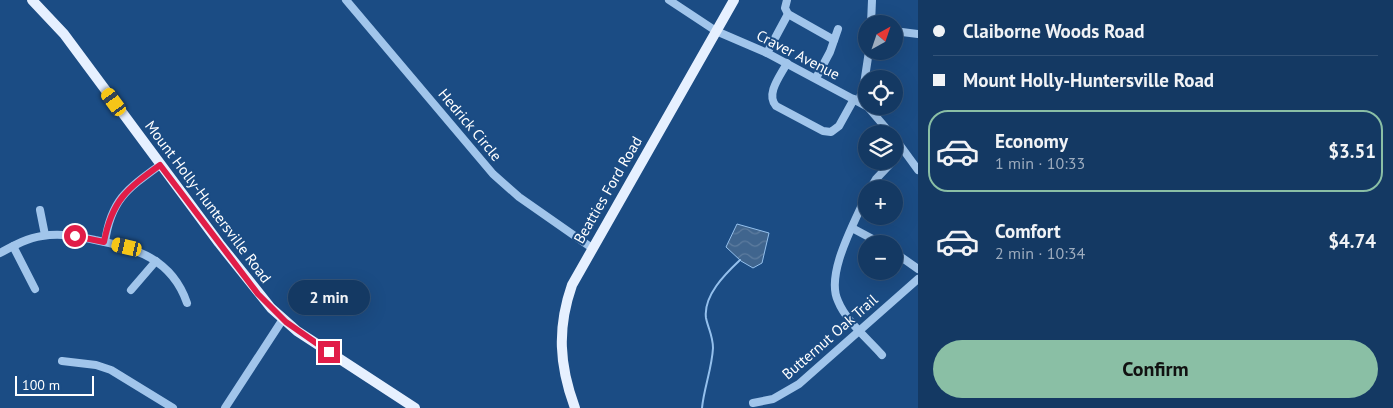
<!DOCTYPE html>
<meta charset="utf-8">
<style>
:root{--surface:#143963;--page:#21446c;--text:#f1f3f6;--muted:#9dacbe;--line:#335378;--accent:#8abfa5}
body{margin:0;font-family:"PT Sans",sans-serif;background:var(--page);color:var(--text);height:100vh;display:flex;flex-direction:column;font-size:19px;white-space:nowrap}
*{box-sizing:border-box;margin:0}
p{font-size:16px;color:var(--muted)}
.icon{flex:none;width:28px;height:28px;fill:none;stroke:currentColor;stroke-width:2;stroke-linecap:round;stroke-linejoin:round}
.map{position:relative;flex:1;overflow:hidden}
.drawer{display:flex;flex-direction:column;background:var(--surface);width:475px}
.drawer>*{flex:none}
.hud{display:grid;align-content:center;height:110px;padding:0 15px;background:var(--surface)}
.needle{width:32px;rotate:40deg}
.buttons{position:absolute;left:858px;top:15px;display:grid;gap:10px}
.buttons a{display:grid;place-items:center;width:45px;height:45px;border-radius:50%;background:var(--surface);box-shadow:0 5px 20px #0002,0 0 0 1px var(--line);font-size:25px}
.scale{position:absolute;left:15px;bottom:12px;width:79px;box-sizing:border-box;padding-left:5px;border:2px solid #fff;border-top:0;font-size:14px;line-height:18px;white-space:nowrap;color:#fff;-webkit-text-stroke:4px #1b4c84;paint-order:stroke}
.end{position:absolute;width:22px;height:22px;margin:-11px;border:6px solid #e11d48;background:#fff;box-shadow:0 0 0 2px #fff}
.from{border-radius:50%}
.bubble{position:absolute;height:35px;border-radius:18px;background:var(--surface);box-shadow:0 5px 20px #0002,0 0 0 1px var(--line);font-size:16px;font-weight:800;line-height:35px;text-align:center}
.car{position:absolute;width:15px;height:30px;margin:-15px -8px;border-radius:6px;box-shadow:0 0 4px 1px #0007;background:linear-gradient(#f5c518 24%,#345 0 40%,#f5c518 0 76%,#345 0 86%,#f5c518 0)}
.hud b{display:flex;align-items:center;gap:18px;height:48px;font-size:19px}
.hud b+b{border-top:1px solid var(--line)}
.hud i{width:12px;height:12px;background:var(--text)}
ul{padding:0;list-style:none}
li{display:flex;align-items:center;gap:15px;height:82px;margin:0 10px 8px;padding:0 5px;border:2px solid transparent;border-radius:20px}
li div{flex:1}
li b{display:block;font-size:19px}
li em{font-style:normal;font-weight:800}
li.selected{border-color:var(--accent)}
li>.icon{width:45px;height:45px;stroke-width:1.5}
.cta{display:flex;gap:10px;margin-top:auto;padding:10px 15px}
.cta a{flex:1;height:58px;border-radius:30px;background:var(--accent);color:#111;font-size:20px;font-weight:800;line-height:58px;text-align:center}
main{display:flex;flex:1;min-height:0}
.map>svg:first-child{display:block}
.water{fill:url(#water-waves);stroke:#94c0ed}
.lines{fill:none;stroke-linecap:round;stroke-linejoin:round}
.stream{stroke:#94c0ed;stroke-width:2}
.minor{stroke:#a1c5eb;stroke-width:8}
.major{stroke:#e6f0ff;stroke-width:10}
.route{stroke:#e11d48;stroke-width:6}
.labels{text-anchor:middle;stroke-width:4;stroke-linejoin:round;paint-order:stroke}
.street-label{font-size:15px;fill:#fff;stroke:#1b4c84}
</style>
<main>
<div class="map">
<svg width="918" height="408" viewBox="0 0 918 408">
<defs>
<pattern id="water-waves" width="16" height="10" patternUnits="userSpaceOnUse" patternTransform="scale(1.25)"><rect width="16" height="10" fill="#40658e"/><path d="M0 5q4-4 8 0t8 0" fill="none" stroke="#5d7c9f"/></pattern>
</defs>
<rect width="100%" height="100%" fill="#1b4c84"/>
<polygon class="water" points="737,224 769,233 762,263 753,268 741,261 726,247"/>
<g class="lines">
<path class="stream" d="M 702,408 C 704,388 712,368 713,348 C 713,336 708,328 706,318 C 703,296 725,274 740,260"/>
<g class="minor">
<polyline points="346,0 493,174 519,197 592,248"/>
<polyline points="669,0 716,31 767,53 866,106"/>
<polyline points="787,0 785,8 788,14 834,40"/>
<polyline points="871,24 872,0"/>
<polyline points="894,31 918,34"/>
<polyline points="767,53 788,14"/>
<path d="M 787,63 C 781,75 765,94 776,106 L 823,131 L 831,132 L 839,126 L 854,99"/>
<polyline points="816,78 830,52 838,29"/>
<polyline points="859,101 864,84 869,51"/>
<polyline points="867,106 891,134"/>
<polyline points="894,137 918,170"/>
<polyline points="870,189 876,179 893,161"/>
<path d="M 866,196 C 855,222 825,274 838,301 C 846,321 867,338 882,355"/>
<polyline points="40,210 45,235"/>
<polyline points="852,228 882,244"/>
<path d="M 105,242 C 111,200 127,189 160,165"/>
<polyline points="13,246 35,289"/>
<polyline points="894,252 918,269"/>
<path d="M 0,253 C 13,246 27,238 42,236 C 60,233 77,236 95,240 C 136,248 172,259 187,303"/>
<polyline points="131,290 156,261"/>
<polyline points="62,361 96,365 111,370 173,408"/>
<polyline points="753,403 773,399 799,384 918,279"/>
<polyline points="225,408 283,319"/>
</g>
<g class="major">
<polyline points="32,0 64,34 219,243 271,308 297,331 415,408"/>
<path d="M 575,408 C 559,365 557,328 572,285 L 734,0"/>
</g>
</g>
<g class="lines">
<path class="route" d="M 75,236 L 104,242 C 112,200 127,189 160,165 L 258,294 L 286,322 L 329,352"/>
</g>
<g class="labels">
<g class="street-label">
<text transform="translate(798 55) rotate(27)" y="5">Craver Avenue</text>
<text transform="translate(470 125) rotate(50)" y="5">Hedrick Circle</text>
<text transform="translate(608 190) rotate(-60)" y="5">Beatties Ford Road</text>
<text transform="translate(208 202) rotate(53)" y="5">Mount Holly-Huntersville Road</text>
<text transform="translate(830 337) rotate(-41)" y="5">Butternut Oak Trail</text>
</g>
</g>
</svg>
<div class="buttons">
<a><svg class="needle" viewBox="-14 -14 28 28"><path d="M0-13l5 13h-10z" fill="#e53935"/><path d="M0 13l5-13h-10z" fill="#9dacbe"/></svg></a>
<a><svg class="icon" aria-label="locate" viewBox="0 0 24 24"><circle cx="12" cy="12" r="6"/><path d="M12 2v4M12 18v4M2 12h4M18 12h4"/></svg></a>
<a><svg class="icon" aria-label="layers" viewBox="0 0 24 24"><path d="M12 4l9 5-9 5-9-5zM3 14l9 5 9-5"/></svg></a>
<a>+</a>
<a>−</a>
</div>
<div class="scale">100 m</div>
<i class="end from" style="left:75px;top:236px"></i>
<i class="end" style="left:329px;top:352px"></i>
<div class="bubble" style="left:288px;top:280px;width:82px">2 min</div>
<i class="car" style="left:114px;top:102px;rotate:324deg"></i>
<i class="car" style="left:127px;top:247px;rotate:283deg"></i>
</div>
<section class="drawer">
<div class="hud">
<b><i class="from"></i>Claiborne Woods Road</b>
<b><i></i>Mount Holly-Huntersville Road</b>
</div>
<ul>
<li class="selected"><svg class="icon" aria-label="car" viewBox="0 0 24 24"><path d="M5 17H2v-5l4-1 3-4h7l3 4 3 1v5h-3M9 17h6M6 11h13"/><circle cx="7" cy="17" r="2"/><circle cx="17" cy="17" r="2"/></svg><div><b>Economy</b><p>1 min · 10:33</p></div><em>$3.51</em></li>
<li><svg class="icon" aria-label="car" viewBox="0 0 24 24"><path d="M5 17H2v-5l4-1 3-4h7l3 4 3 1v5h-3M9 17h6M6 11h13"/><circle cx="7" cy="17" r="2"/><circle cx="17" cy="17" r="2"/></svg><div><b>Comfort</b><p>2 min · 10:34</p></div><em>$4.74</em></li>
</ul>
<div class="cta"><a>Confirm</a></div>
</section>
</main>
